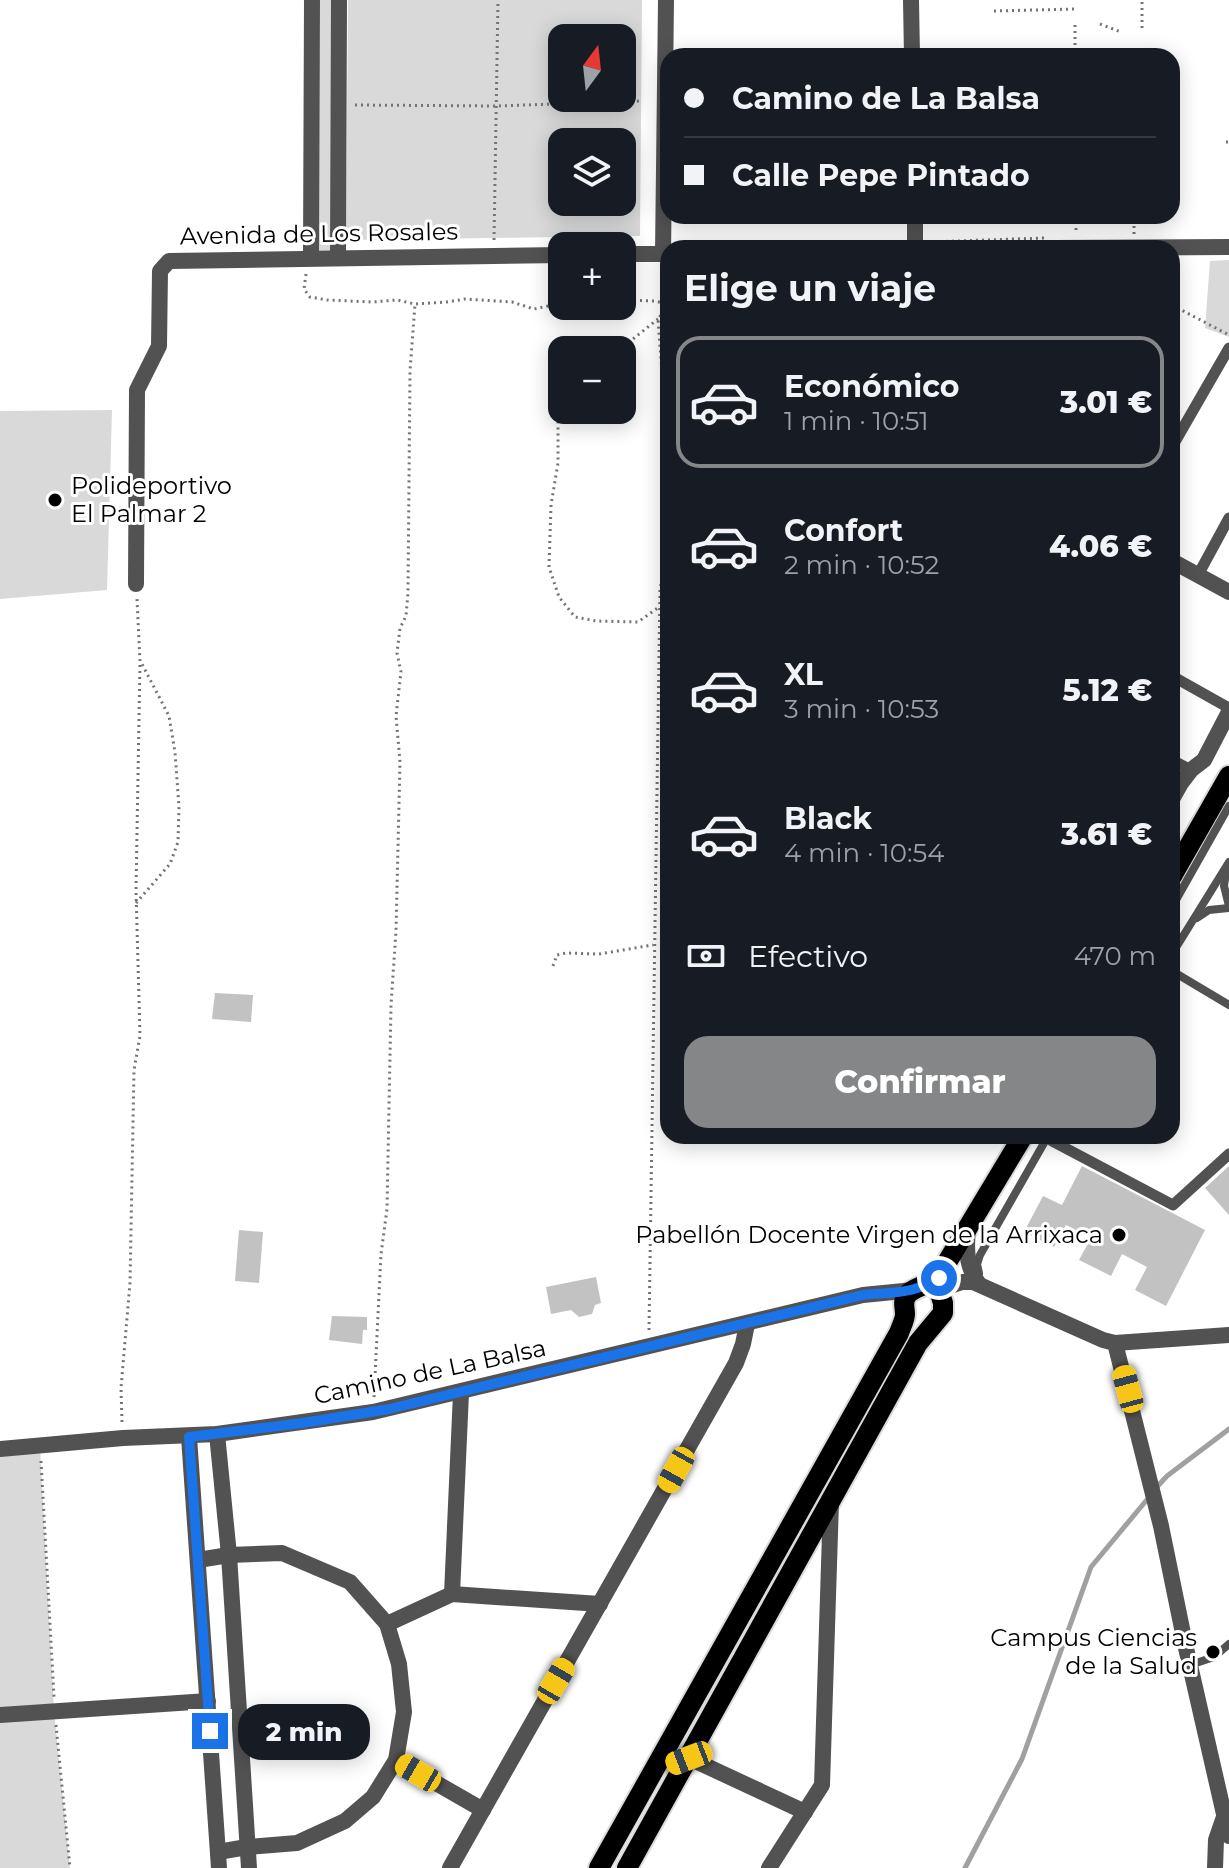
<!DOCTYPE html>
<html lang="es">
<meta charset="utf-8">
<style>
:root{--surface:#171b24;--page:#20242c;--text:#f1f3f6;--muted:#9ea1a6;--line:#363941;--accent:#858687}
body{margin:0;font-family:Montserrat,sans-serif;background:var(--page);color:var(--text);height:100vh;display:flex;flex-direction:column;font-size:30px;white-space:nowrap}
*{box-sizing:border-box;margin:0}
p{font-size:26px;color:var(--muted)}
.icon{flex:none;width:44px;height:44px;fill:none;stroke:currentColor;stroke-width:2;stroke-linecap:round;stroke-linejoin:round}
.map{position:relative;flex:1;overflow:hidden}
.details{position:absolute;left:660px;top:240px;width:520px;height:904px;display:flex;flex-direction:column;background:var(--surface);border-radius:24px;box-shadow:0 4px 20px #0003}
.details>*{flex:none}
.top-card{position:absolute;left:660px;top:48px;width:520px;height:176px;border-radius:24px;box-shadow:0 4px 20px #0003;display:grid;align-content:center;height:176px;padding:0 24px;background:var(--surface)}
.needle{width:52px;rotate:15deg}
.tools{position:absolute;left:548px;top:24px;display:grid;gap:16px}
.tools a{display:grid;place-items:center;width:88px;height:88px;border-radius:16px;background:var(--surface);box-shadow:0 4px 20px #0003;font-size:40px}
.end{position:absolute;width:36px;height:36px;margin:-18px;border:10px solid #1a73e8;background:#fff;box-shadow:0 0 0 4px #fff}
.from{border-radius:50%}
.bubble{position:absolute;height:56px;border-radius:24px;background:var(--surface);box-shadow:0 4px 20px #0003;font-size:26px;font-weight:800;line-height:56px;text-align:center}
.car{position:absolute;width:24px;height:48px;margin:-24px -12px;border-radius:10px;box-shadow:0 0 6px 2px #0007;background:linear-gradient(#f5c518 24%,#345 0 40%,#f5c518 0 76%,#345 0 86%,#f5c518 0)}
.top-card b{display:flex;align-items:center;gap:28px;height:76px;font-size:30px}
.top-card b+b{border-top:2px solid var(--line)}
.top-card i{width:20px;height:20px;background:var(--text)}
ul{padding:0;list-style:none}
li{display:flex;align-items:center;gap:24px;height:132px;margin:0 16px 12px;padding:0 8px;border:4px solid transparent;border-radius:24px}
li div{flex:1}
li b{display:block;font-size:30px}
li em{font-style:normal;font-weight:800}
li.active{border-color:var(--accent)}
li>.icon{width:72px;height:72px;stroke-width:1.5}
h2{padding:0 24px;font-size:36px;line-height:96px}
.pay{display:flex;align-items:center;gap:20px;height:88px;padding:0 24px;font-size:30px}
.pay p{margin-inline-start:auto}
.button{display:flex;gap:16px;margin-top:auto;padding:16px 24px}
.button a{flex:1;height:92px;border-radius:24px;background:var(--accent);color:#fff;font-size:32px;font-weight:800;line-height:92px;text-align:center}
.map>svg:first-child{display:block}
.green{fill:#d9d9d9;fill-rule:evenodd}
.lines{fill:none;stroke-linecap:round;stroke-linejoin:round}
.stream{stroke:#a0a0a0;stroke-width:5}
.building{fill:#c2c2c2}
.primary-casing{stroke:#dbdbdb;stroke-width:24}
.path{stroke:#747474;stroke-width:3;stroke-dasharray:2 4;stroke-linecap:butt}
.service{stroke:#525252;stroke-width:8}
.pedestrian{stroke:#525252;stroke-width:11}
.minor{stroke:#525252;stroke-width:16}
.tertiary{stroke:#525252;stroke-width:16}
.primary{stroke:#000;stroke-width:20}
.route{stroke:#1a73e8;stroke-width:10}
.poi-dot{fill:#000;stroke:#fff;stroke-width:3}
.labels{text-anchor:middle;stroke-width:6;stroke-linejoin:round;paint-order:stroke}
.street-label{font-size:24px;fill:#000;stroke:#fff}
.poi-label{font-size:24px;fill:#000;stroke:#fff;text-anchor:end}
</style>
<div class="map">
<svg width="1229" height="1868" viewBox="0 0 1229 1868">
<rect width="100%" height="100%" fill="#fff"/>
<g class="green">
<polygon points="320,0 331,0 331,251 316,251"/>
<path d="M 348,0 L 642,0 L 640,236 L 346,240 ZM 562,38 L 622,38 L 622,98 L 562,98 ZM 562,142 L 622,142 L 622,202 L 562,202 Z"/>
<polygon points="1229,260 1229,337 1205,328 1210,261"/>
<polygon points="112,410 107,590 0,599 0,411"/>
<polygon points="40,1446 54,1711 70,1868 0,1868 0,1449"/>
</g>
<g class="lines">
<g class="stream">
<polyline points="1156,1488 1167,1476 1229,1429"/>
<polyline points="965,1868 1022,1759 1091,1567 1150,1496"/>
</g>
</g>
<g class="building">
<polygon points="215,993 253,995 251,1022 212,1019"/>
<polygon points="1082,1166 1205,1230 1166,1306 1135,1290 1147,1267 1122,1254 1111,1276 1079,1260 1091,1238 1066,1225 1054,1247 1024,1232 1043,1196 1062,1205"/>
<polygon points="1229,1166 1229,1215 1205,1188"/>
<polygon points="239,1230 263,1232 259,1283 235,1281"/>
<polygon points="596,1277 601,1303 595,1305 592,1314 579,1317 571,1310 551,1314 546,1287"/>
<polygon points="332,1316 367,1317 367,1330 363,1330 362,1344 329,1340"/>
</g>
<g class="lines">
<defs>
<g id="primary">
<polyline points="1172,876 1229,776"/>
<path d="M 599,1868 L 899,1333 C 901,1327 905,1320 905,1314 C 905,1307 902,1302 907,1295 C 914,1286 929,1287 940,1274 L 1023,1136"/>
<polyline points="627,1868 918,1343 943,1313 943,1303 938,1287 940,1274"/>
</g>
</defs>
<use href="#primary" class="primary-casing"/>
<g class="path">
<polyline points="1142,2 1142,32"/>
<polyline points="994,11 1076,9"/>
<polyline points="1100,24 1121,32"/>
<polyline points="1075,25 1075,56"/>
<polyline points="355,105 497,106 642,101"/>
<polyline points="1226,142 1229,142"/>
<polyline points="1076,216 1076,232"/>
<polyline points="1134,234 1134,216"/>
<polyline points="494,240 498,0"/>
<polyline points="928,242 1044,238"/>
<polyline points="680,247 901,243"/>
<polyline points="306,274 304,289 310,297 327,300 372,302 397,300 415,304 447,302 465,299 512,302 534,309 562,303"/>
<polyline points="622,300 654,301 668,304"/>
<polyline points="1172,305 1229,335"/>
<polyline points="668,306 658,319 668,452"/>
<polyline points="619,350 658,319"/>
<polyline points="562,392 558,411 558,463 551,505 549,567 559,597 575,617 596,621 638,622 659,607"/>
<polyline points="136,903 170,864 178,842 179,807 175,752 169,716 142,664"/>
<polyline points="553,966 557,955 566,953 599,954 653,945"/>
<polyline points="649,1330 660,589 668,547"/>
<polyline points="374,1397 381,1254 387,1209 391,1005 396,931 400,762 396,716 401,672 397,653 400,628 406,616 408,593 410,371 415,304"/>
<polyline points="122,1422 121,1388 130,1283 134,1070 140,1036 136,890 140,662 137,599"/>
<polyline points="41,1461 54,1697"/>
<polyline points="56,1725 70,1868"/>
</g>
<g class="service">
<polyline points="1226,872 1224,886 1229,906"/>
<polyline points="1172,907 1229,806"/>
<polyline points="1197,918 1209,910 1229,908"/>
<polyline points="1172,954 1229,862"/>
<polyline points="1172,971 1229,1005"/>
<polyline points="979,1273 977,1264 980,1255 1048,1136"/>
<polyline points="1190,1665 1214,1657 1229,1644"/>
</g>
<g class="pedestrian">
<polyline points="1172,447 1229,348"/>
<polyline points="1198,575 1229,518"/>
<polyline points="1172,676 1229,708"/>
<polyline points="1172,760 1191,770"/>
<polyline points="1052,1141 1173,1205 1229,1154"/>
</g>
<g class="minor">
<polyline points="911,0 912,56"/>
<polyline points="915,248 915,216"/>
<polyline points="1055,248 1229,247"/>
<polyline points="622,254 668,254"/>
<polyline points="663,254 666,0"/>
<polyline points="338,257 339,0"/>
<polyline points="311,258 312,0"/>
<polyline points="1172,561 1229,592"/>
<polyline points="136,584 137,390 159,346 160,271 169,261 562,255"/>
<polyline points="1172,799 1181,783 1191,770 1204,760 1229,712"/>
<path d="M 968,1228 C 966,1249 966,1267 979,1284"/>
<polyline points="1115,1343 1161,1526 1186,1648 1229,1836"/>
<polyline points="217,1434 229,1555 249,1868"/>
<polyline points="189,1437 219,1868"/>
<polyline points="0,1449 123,1438 217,1434 373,1412 863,1295 914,1290"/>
<polyline points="198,1560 229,1555 282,1553 350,1582 387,1624 399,1664 404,1712 396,1760 373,1797 345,1821 297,1843 247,1847 218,1852"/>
<polyline points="452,1594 461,1393"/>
<polyline points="387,1624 452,1594 600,1604"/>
<polyline points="0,1715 208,1701"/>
<polyline points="689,1758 805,1812"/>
<polyline points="396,1760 483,1810"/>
<polyline points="450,1868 736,1363 743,1344 747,1324"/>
<polyline points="769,1868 822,1785 831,1502"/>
<polyline points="1215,1868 1216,1840 1224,1817 1224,1820"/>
</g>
<polyline class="tertiary" points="936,1291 962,1282 973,1282 1103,1340 1115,1343 1229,1335"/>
<use href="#primary" class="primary"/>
</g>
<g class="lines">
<path class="route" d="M 210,1731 L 189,1437 L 303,1423 L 389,1409 L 863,1295 C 888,1292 922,1295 940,1274 L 939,1278"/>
</g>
<g class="poi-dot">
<circle cx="55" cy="500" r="8"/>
<circle cx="1119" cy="1235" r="8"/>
<circle cx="1213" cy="1652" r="8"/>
</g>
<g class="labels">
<g class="street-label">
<text transform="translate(319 234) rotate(-1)" y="8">Avenida de Los Rosales</text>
<text transform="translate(430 1372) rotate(-12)" y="8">Camino de La Balsa</text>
</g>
<g class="poi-label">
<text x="71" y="494" text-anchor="start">Polideportivo<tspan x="71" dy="28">El Palmar 2</tspan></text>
<text x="1103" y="1243">Pabellón Docente Virgen de la Arrixaca</text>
<text x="1197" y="1646">Campus Ciencias<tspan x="1197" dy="28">de la Salud</tspan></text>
</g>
</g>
</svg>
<div class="tools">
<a><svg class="needle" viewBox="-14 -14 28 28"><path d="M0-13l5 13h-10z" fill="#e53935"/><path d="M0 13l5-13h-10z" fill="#9ea1a6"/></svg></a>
<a><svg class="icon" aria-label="layers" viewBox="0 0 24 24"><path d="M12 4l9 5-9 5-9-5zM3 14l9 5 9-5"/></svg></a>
<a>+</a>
<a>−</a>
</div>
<i class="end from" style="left:939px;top:1278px"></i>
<i class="end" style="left:210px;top:1731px"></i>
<div class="bubble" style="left:238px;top:1704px;width:132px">2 min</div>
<i class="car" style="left:1128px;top:1389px;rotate:345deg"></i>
<i class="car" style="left:676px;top:1470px;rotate:209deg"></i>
<i class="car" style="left:556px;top:1681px;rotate:30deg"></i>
<i class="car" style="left:689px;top:1758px;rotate:249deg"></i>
<i class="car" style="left:418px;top:1773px;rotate:300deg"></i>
<div class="top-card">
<b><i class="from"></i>Camino de La Balsa</b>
<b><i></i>Calle Pepe Pintado</b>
</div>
<section class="details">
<h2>Elige un viaje</h2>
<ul>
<li class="active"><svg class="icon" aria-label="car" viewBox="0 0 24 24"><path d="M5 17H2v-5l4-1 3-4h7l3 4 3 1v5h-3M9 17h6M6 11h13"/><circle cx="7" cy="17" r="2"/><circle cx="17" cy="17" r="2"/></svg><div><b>Económico</b><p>1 min · 10:51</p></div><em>3.01 €</em></li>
<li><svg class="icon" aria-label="car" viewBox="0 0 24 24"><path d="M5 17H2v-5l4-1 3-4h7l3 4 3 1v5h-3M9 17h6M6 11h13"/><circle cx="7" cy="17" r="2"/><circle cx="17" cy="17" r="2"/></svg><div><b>Confort</b><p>2 min · 10:52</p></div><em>4.06 €</em></li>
<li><svg class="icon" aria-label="car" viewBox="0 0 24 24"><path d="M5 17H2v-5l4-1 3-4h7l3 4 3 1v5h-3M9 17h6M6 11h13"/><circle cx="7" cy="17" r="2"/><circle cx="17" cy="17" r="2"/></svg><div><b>XL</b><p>3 min · 10:53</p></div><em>5.12 €</em></li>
<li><svg class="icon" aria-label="car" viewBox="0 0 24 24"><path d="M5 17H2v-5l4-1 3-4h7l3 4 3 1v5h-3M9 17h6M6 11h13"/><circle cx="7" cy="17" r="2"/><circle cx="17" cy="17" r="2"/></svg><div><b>Black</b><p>4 min · 10:54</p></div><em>3.61 €</em></li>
</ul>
<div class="pay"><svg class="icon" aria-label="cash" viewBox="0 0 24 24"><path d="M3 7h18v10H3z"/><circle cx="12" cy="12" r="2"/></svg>Efectivo<p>470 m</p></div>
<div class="button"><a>Confirmar</a></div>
</section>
</div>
